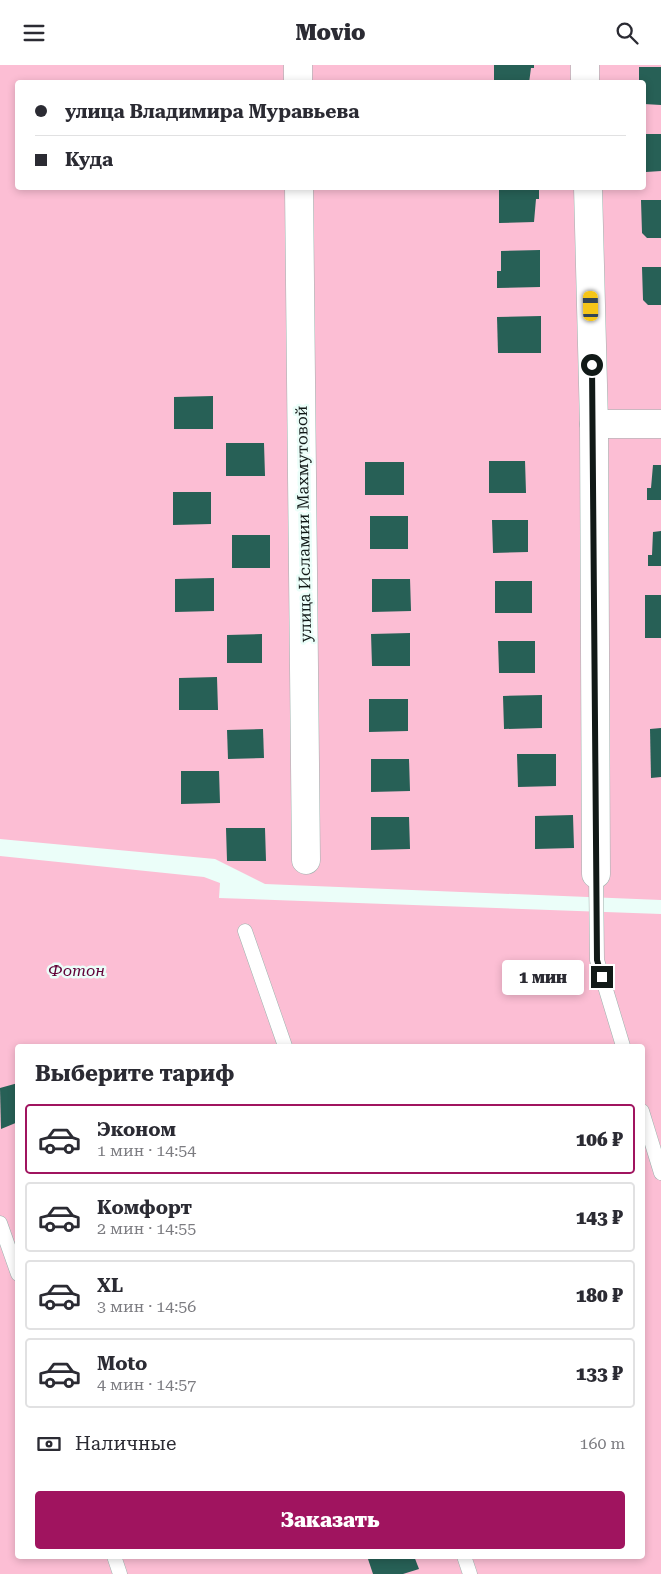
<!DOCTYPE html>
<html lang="ru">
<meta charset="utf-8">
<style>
:root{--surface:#fff;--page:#f7f7f7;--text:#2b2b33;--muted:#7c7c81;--line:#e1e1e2;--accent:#a0145f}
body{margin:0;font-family:"Roboto Serif",serif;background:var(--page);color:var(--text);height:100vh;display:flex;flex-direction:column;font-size:19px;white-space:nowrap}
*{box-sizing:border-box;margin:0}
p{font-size:16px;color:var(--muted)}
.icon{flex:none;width:28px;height:28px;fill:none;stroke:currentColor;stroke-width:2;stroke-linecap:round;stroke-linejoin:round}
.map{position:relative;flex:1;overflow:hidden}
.sheet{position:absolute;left:15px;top:979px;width:630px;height:515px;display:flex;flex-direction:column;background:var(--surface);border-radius:5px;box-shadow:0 2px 8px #0003}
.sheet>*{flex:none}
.top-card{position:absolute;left:15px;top:15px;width:631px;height:110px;border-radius:5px;box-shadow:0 2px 8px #0003;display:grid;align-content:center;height:110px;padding:0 20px;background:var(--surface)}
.end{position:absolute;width:22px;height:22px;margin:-11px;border:6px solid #111917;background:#fff;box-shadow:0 0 0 2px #fff}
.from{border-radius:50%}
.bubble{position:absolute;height:35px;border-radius:5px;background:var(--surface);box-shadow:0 2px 8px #0003;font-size:16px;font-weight:800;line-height:35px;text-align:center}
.car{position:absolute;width:15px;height:30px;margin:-15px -8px;border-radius:6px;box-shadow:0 0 4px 1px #0007;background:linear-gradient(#f5c518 24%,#345 0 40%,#f5c518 0 76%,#345 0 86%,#f5c518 0)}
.top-card b{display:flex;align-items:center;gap:18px;height:48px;font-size:19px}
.top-card b+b{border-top:1px solid var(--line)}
.top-card i{width:12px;height:12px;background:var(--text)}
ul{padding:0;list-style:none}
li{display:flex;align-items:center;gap:15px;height:70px;margin:0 10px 8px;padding:0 10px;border:2px solid var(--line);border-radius:5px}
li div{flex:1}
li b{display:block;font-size:19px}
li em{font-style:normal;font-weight:800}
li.current{border-color:var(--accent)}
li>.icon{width:45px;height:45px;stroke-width:1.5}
h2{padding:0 20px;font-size:22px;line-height:60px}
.pay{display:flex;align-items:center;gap:12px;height:55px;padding:0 20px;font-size:19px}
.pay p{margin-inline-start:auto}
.cta{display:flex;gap:10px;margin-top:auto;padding:10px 20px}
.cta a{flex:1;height:58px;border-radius:5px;background:var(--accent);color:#fff;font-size:20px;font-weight:800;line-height:58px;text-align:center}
header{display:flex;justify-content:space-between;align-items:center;height:65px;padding:0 20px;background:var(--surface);font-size:22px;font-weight:800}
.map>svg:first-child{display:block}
.green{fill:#fcbed4;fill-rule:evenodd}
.building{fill:#276056}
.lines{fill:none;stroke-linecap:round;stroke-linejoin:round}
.lane-casing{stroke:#9bb2ad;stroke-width:15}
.street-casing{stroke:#9bb2ad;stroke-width:29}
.lane{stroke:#fff;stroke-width:14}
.street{stroke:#fff;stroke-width:28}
.route{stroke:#111917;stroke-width:6}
.labels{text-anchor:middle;stroke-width:5;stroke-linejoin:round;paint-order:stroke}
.street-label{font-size:16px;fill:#111917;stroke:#ebfef9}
.park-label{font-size:16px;font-style:italic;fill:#610036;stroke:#ebfef9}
</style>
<header><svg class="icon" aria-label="menu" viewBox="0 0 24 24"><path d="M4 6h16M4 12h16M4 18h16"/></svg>Movio<svg class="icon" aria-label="search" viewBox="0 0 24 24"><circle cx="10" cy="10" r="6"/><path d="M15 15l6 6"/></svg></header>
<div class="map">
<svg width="661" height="1509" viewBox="0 0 661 1509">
<rect width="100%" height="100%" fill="#ebfef9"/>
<g class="green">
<path d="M 0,0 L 661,0 L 661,835 L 265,819 L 215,794 L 0,774 ZM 18,18 L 644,18 L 644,122 L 18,122 Z"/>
<path d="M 0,791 L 204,812 L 220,818 L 219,833 L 661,849 L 661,1509 L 0,1509 ZM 18,981 L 642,981 L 642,1491 L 18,1491 Z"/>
</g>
<g class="building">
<polygon points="494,0 534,0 534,3 531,3 529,18 494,18"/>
<polygon points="639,2 661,2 661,40 644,39 644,18 639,18"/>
<polygon points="644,69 661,69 661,106 646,107 644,104"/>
<polygon points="499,123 539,123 539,134 536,134 534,157 499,158"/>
<polygon points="641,135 661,135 661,173 647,173 642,168"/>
<polygon points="540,185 540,222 497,223 497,206 501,206 501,186"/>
<polygon points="642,202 661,202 661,240 648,240 643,235"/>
<polygon points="541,251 541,288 498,288 497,252"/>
<polygon points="213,331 213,364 174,364 174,332"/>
<polygon points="226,378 264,378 265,411 226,411"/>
<polygon points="489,396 525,396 526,428 489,428"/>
<rect x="365" y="397" width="39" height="33"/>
<polygon points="653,400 661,400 661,435 647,435 647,423 651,423"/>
<polygon points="173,427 211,427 211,459 173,460"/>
<rect x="370" y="451" width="38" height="33"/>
<polygon points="492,455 528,455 528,487 493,488"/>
<polygon points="661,466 661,501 648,501 648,490 652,490 653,467"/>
<rect x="232" y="470" width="38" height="33"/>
<polygon points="214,513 214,546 175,547 175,514"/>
<polygon points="372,514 410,514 411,546 372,547"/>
<rect x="495" y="516" width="37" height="32"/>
<rect x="645" y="530" width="16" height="43"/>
<polygon points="410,568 410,601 372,601 371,569"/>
<polygon points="262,569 262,598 227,598 227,570"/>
<polygon points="498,576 535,576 535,608 499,608"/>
<polygon points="217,612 218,645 179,645 179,613"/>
<polygon points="542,630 542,663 504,664 503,631"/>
<polygon points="369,634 408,634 408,666 369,667"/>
<polygon points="661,663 661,712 651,713 650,664"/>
<polygon points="263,664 264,693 228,694 227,665"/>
<polygon points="517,689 556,689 556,721 518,722"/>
<polygon points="371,694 409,694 410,726 371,727"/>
<polygon points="181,706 219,706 220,738 181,739"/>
<polygon points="573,750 574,783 535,784 535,751"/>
<polygon points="371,752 409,752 410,784 371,785"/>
<polygon points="226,763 265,763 266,796 227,796"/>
<polygon points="18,1018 18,1057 1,1064 0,1023"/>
<polygon points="367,1491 414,1491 419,1504 403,1509 373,1509"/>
</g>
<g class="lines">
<defs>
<g id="lane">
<polyline points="596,809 597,895 623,981"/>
<polyline points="245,866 285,981"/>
<polyline points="642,1046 661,1108"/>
<polyline points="0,1158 18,1209"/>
<polyline points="114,1491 120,1509"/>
<polyline points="464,1491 470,1509"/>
</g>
<g id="street">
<polyline points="298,0 298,18"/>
<polyline points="585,0 585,18"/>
<polyline points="299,122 306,795"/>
<polyline points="588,122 594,359 596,809"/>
<polyline points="594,359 661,359"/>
</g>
</defs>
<use href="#lane" class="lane-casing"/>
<use href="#street" class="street-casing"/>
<use href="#lane" class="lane"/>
<use href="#street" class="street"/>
</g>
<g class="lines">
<polyline class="route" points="592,300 597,895 602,912"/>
</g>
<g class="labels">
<g class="street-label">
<text transform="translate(303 459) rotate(-91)" y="6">улица Исламии Махмутовой</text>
</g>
<g class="park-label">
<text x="77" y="911">Фотон</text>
</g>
</g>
</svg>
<i class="end from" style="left:592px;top:300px"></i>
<i class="end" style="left:602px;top:912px"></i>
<div class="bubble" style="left:502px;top:895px;width:82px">1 мин</div>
<i class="car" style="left:591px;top:241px;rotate:359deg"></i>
<div class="top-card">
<b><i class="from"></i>улица Владимира Муравьева</b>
<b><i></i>Куда</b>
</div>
<section class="sheet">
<h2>Выберите тариф</h2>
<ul>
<li class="current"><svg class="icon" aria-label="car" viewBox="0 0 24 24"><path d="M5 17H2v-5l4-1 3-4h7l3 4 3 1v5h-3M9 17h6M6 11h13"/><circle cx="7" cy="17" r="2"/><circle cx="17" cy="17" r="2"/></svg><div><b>Эконом</b><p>1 мин · 14:54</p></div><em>106 ₽</em></li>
<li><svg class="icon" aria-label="car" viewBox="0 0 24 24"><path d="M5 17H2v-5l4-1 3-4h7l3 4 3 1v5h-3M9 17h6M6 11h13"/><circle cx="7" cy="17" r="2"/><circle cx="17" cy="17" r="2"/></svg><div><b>Комфорт</b><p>2 мин · 14:55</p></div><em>143 ₽</em></li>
<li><svg class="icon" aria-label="car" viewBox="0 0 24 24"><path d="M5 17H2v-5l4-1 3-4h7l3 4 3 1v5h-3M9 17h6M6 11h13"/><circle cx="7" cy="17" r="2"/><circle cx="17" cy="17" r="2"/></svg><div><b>XL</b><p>3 мин · 14:56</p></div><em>180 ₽</em></li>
<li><svg class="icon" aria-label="car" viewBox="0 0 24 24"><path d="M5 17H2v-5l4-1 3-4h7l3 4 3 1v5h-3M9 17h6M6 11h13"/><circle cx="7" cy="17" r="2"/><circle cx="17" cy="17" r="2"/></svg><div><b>Moto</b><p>4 мин · 14:57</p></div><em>133 ₽</em></li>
</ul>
<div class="pay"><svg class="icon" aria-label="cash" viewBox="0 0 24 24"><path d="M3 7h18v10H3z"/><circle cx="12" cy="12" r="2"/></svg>Наличные<p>160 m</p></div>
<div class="cta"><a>Заказать</a></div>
</section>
</div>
